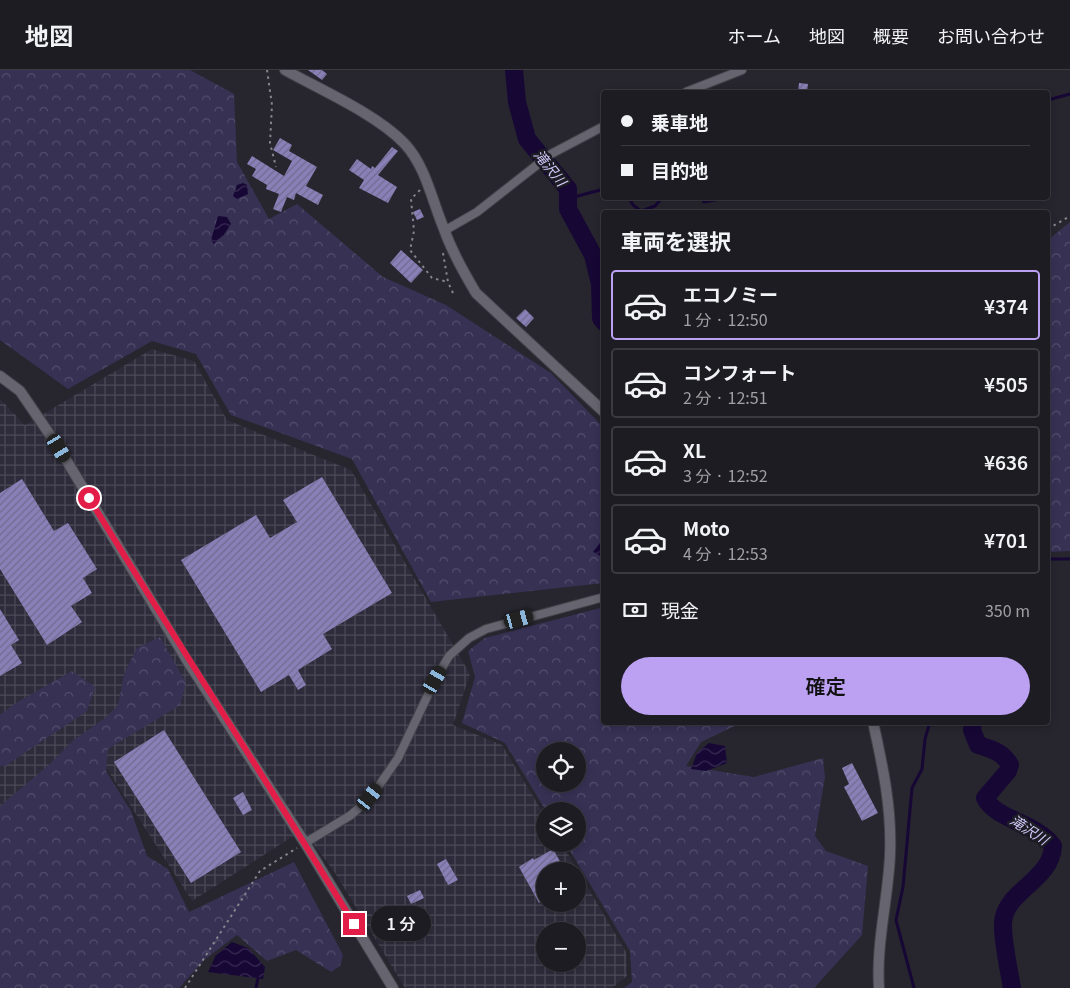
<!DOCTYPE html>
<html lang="ja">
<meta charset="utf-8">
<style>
:root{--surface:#1d1c22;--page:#25252a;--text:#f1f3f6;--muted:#a0a1a5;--line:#3b3a40;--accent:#bca0f2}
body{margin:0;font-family:Georgia,"Noto Sans JP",serif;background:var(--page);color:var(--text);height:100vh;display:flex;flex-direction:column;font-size:19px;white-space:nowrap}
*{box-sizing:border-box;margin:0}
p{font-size:16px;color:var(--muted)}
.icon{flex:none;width:28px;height:28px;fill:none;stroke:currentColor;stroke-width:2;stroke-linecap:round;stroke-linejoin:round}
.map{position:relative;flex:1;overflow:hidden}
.sheet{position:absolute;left:601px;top:140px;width:449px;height:515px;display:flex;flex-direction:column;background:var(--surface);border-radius:5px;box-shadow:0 2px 8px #0003,0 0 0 1px var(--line)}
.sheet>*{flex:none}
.top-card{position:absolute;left:601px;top:20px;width:449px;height:110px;border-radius:5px;box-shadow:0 2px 8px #0003,0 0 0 1px var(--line);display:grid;align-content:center;height:110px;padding:0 20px;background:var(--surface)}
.controls{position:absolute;left:536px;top:672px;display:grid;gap:10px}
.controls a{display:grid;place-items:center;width:50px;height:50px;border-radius:50%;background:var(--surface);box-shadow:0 2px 8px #0003,0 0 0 1px var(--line);font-size:25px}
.end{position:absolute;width:22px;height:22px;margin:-11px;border:6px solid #e11d48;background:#fff;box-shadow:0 0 0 2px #fff}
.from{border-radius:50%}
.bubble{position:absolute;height:35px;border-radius:18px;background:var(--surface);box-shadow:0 2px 8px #0003,0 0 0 1px var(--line);font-size:16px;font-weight:600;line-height:35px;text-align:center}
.car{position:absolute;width:15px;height:30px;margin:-15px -8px;border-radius:6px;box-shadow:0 0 4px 1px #0007;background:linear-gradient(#222 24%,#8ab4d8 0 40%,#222 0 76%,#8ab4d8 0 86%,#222 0)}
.top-card b{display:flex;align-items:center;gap:18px;height:48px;font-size:19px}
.top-card b+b{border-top:1px solid var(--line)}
.top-card i{width:12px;height:12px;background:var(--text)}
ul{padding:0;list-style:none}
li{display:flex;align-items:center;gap:15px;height:70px;margin:0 10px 8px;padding:0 10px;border:2px solid var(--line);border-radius:5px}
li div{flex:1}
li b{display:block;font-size:19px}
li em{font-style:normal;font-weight:600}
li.current{border-color:var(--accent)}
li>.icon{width:45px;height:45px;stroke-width:1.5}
h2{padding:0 20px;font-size:22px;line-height:60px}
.pay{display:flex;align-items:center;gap:12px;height:55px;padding:0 20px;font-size:19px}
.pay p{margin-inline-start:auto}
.primary-button{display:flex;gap:10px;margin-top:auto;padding:10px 20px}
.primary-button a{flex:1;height:58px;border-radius:30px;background:var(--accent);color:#111;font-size:20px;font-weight:600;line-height:58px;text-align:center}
header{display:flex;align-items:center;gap:30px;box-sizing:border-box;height:70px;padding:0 25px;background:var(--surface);border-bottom:1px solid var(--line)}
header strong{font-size:24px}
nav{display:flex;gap:28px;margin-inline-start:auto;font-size:18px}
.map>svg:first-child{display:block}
.industrial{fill:url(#industrial-grid);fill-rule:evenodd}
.forest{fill:url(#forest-crowns);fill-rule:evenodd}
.water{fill:url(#water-waves)}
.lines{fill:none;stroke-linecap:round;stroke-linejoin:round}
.stream{stroke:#160735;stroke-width:3}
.river{stroke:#160735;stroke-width:18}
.building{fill:url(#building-hatch)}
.minor-casing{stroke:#424148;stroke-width:10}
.tertiary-casing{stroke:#424148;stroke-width:12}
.path{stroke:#85848b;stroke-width:2;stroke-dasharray:2.5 4;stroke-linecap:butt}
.minor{stroke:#66656f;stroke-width:8}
.tertiary{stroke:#66656f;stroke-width:10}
.route{stroke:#e11d48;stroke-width:6}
.labels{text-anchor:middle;stroke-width:5;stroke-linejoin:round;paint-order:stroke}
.water-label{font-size:14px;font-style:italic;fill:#d0cafa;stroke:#1d1c24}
</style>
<header>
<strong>地図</strong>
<nav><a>ホーム</a><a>地図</a><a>概要</a><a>お問い合わせ</a></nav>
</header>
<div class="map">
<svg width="1070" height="918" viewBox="0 0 1070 918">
<defs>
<pattern id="industrial-grid" width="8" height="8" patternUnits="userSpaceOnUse" patternTransform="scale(1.25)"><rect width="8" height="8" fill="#2e2c3b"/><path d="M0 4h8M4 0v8" fill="none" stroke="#4c4a57"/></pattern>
<pattern id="forest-crowns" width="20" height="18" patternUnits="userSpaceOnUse" patternTransform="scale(1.25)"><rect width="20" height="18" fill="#373154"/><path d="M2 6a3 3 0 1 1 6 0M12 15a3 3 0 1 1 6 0" fill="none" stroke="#544f6d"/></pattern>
<pattern id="water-waves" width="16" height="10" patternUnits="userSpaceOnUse" patternTransform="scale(1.25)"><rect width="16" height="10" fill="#160735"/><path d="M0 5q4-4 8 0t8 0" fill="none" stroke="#382b52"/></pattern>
<pattern id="building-hatch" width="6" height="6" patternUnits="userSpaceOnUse" patternTransform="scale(1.25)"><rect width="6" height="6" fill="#8980b7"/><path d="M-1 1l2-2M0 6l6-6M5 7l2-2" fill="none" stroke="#716b8f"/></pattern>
</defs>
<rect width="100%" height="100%" fill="#27252e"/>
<path class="industrial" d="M 152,279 L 194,291 L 227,350 L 351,400 L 470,604 L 453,655 L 502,675 L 545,746 L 545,774 L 562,774 L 626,882 L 627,906 L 612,918 L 405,918 L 335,803 L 303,760 L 192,831 L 103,693 L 0,763 L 0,329 L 25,355 ZM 545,801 L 578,801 L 578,834 L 545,834 ZM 545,861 L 578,861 L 578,894 L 545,894 Z"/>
<g class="forest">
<polygon points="0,0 190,0 234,24 237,92 269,149 297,134 383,207 446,235 551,303 604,358 604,513 431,532 352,389 231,345 196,284 152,271 68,319 0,270"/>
<polygon points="1070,152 1070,481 1048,482 1048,170"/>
<path d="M 604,537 L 604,652 L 741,653 L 701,672 L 686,696 L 754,707 L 823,688 L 825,707 L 815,766 L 826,781 L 868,796 L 862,865 L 814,918 L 624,918 L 632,912 L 630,881 L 566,774 L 578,774 L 578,741 L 546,741 L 505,673 L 462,653 L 475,607 L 468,581 L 485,568 ZM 545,681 L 578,681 L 578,714 L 545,714 Z"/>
<polygon points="160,567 186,613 180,635 108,679 106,701 131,741 147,786 168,799 189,842 294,792 343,885 340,896 331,902 296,880 267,891 237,865 204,890 179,918 0,918 0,736 49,695 75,669 105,648 118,636 124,604 137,578"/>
<polygon points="72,601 95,617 87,641 5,696 0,696 0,645 16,633"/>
</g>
<g class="water">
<polygon points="243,113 247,115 248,124 237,129 233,126 237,115"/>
<polygon points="218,146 227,147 231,154 223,166 214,174 211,170"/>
<polygon points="604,468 604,488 593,482"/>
<polygon points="709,673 725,676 727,693 706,701 691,699 697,683"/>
<polygon points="232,872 248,878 265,897 263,909 208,902 216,885"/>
</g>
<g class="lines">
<g class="stream">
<polyline points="1048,30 1070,24"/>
<polyline points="629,128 633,135 641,141 655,136 662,128"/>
<polyline points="701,128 704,132 725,128"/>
<polyline points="568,139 574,127 604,119"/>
<polyline points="1048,489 1070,489"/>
<polyline points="256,918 258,908"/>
<polyline points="914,918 896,850 903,817 912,718 922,699 925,669 930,652"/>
</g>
<g class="river">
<polyline points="514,0 517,32 527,69 568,119 568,139 593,185 600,214 601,248 604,252"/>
<path d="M 973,652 L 972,660 L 978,675 C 991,679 1003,682 1010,695 L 1008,701 L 985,728 C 996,750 1037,753 1053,776 C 1051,811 1006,820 1003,852 C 1002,869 1009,900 1012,918"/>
</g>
</g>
<g class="building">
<polygon points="308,0 322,0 327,4 322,10"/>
<polygon points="799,13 808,14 807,22 798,22"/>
<polygon points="280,68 292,75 289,81 317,97 306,116 323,125 318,135 296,123 294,130 287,127 281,142 273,139 279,124 266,119 267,115 252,106 256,99 247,94 252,86 284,106 292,91 273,80"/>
<polygon points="392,77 398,81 378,105 397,117 388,133 359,118 364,110 349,100 357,89 371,99 372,96 375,98"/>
<polygon points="420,139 424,147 417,150 413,142"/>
<polygon points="401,180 423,200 411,213 390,193"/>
<polygon points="525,239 534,248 526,257 516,248"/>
<polygon points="322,407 392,523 323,564 332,579 298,600 306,615 298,620 289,605 261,622 181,490 256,445 270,468 297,452 283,430"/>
<polygon points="22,409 54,461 68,453 97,499 83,508 92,523 71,536 82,552 47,575 0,499 0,423"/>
<polygon points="0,539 19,570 11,575 22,593 0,606"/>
<polygon points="164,660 241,782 191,813 114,692"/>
<polygon points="852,693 878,743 862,751 844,717 849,714 842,698"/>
<polygon points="243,722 252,740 243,745 233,728"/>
<polygon points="553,779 561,793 556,796 558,801 545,801 545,814 539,817 545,829 539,833 519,797 533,788 534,790"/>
<polygon points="446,789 458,810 448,815 437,794"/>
<polygon points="420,820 424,828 411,834 407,826"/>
</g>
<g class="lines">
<defs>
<g id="minor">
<polyline points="686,22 742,0"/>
<polyline points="444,161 477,142 551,84 604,56"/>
<polyline points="305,773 351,745 371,727 398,688 435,610 449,586 469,568 486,559 604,527"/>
</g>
<g id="tertiary">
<path d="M 285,0 C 321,20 376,44 404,73 C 426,96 432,131 444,159 C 452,182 464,203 476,223 L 604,342"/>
<polyline points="0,306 20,321 59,378 188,592 305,773 393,918"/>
<path d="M 873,652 C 883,697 892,739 890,785 C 888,830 876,873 879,918"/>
</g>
</defs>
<use href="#minor" class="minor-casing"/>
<use href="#tertiary" class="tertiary-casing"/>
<g class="path">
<polyline points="267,0 272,35 270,73 276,97"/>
<polyline points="420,120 411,129 414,161 410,180 432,208 448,212"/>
<polyline points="1048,159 1070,146"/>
<polyline points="443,183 448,212 453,223"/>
<polyline points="185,918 260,801 297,778"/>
</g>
<use href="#minor" class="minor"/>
<use href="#tertiary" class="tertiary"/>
</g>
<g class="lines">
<path class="route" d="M 89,428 C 176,571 267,711 354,854"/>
</g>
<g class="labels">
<g class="water-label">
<text transform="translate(550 98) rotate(51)" y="5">滝沢川</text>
<text transform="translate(1029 760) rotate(33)" y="5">滝沢川</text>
</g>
</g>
</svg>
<div class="controls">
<a><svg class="icon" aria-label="locate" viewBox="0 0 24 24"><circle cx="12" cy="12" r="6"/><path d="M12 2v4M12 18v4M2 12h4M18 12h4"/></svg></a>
<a><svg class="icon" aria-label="layers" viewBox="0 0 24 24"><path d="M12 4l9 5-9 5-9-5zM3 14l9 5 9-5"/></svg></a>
<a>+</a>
<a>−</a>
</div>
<i class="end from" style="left:89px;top:428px"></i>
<i class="end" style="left:354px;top:854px"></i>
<div class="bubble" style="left:371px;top:836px;width:60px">1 分</div>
<i class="car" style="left:59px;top:378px;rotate:149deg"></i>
<i class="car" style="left:519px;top:549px;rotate:75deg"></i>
<i class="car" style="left:435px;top:610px;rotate:30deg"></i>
<i class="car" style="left:370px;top:727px;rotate:39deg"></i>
<div class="top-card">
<b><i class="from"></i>乗車地</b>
<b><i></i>目的地</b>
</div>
<section class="sheet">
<h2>車両を選択</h2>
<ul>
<li class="current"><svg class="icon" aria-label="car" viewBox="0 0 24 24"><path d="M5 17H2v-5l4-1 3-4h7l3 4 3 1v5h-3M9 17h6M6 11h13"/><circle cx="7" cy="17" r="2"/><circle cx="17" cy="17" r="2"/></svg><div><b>エコノミー</b><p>1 分 · 12:50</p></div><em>¥374</em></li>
<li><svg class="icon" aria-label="car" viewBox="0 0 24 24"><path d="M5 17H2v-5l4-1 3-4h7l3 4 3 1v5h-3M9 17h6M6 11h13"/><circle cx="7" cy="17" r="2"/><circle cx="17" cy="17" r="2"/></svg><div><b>コンフォート</b><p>2 分 · 12:51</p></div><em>¥505</em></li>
<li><svg class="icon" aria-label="car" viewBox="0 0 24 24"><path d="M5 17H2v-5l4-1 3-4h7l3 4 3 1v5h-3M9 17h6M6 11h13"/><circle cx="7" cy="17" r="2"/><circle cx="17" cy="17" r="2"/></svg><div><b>XL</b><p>3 分 · 12:52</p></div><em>¥636</em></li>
<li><svg class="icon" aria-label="car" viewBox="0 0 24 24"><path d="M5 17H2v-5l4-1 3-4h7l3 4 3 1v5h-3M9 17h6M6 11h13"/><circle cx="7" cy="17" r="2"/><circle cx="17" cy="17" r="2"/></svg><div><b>Moto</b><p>4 分 · 12:53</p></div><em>¥701</em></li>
</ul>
<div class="pay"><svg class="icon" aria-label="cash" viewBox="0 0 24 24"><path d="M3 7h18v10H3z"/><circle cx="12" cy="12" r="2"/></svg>現金<p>350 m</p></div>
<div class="primary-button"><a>確定</a></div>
</section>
</div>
